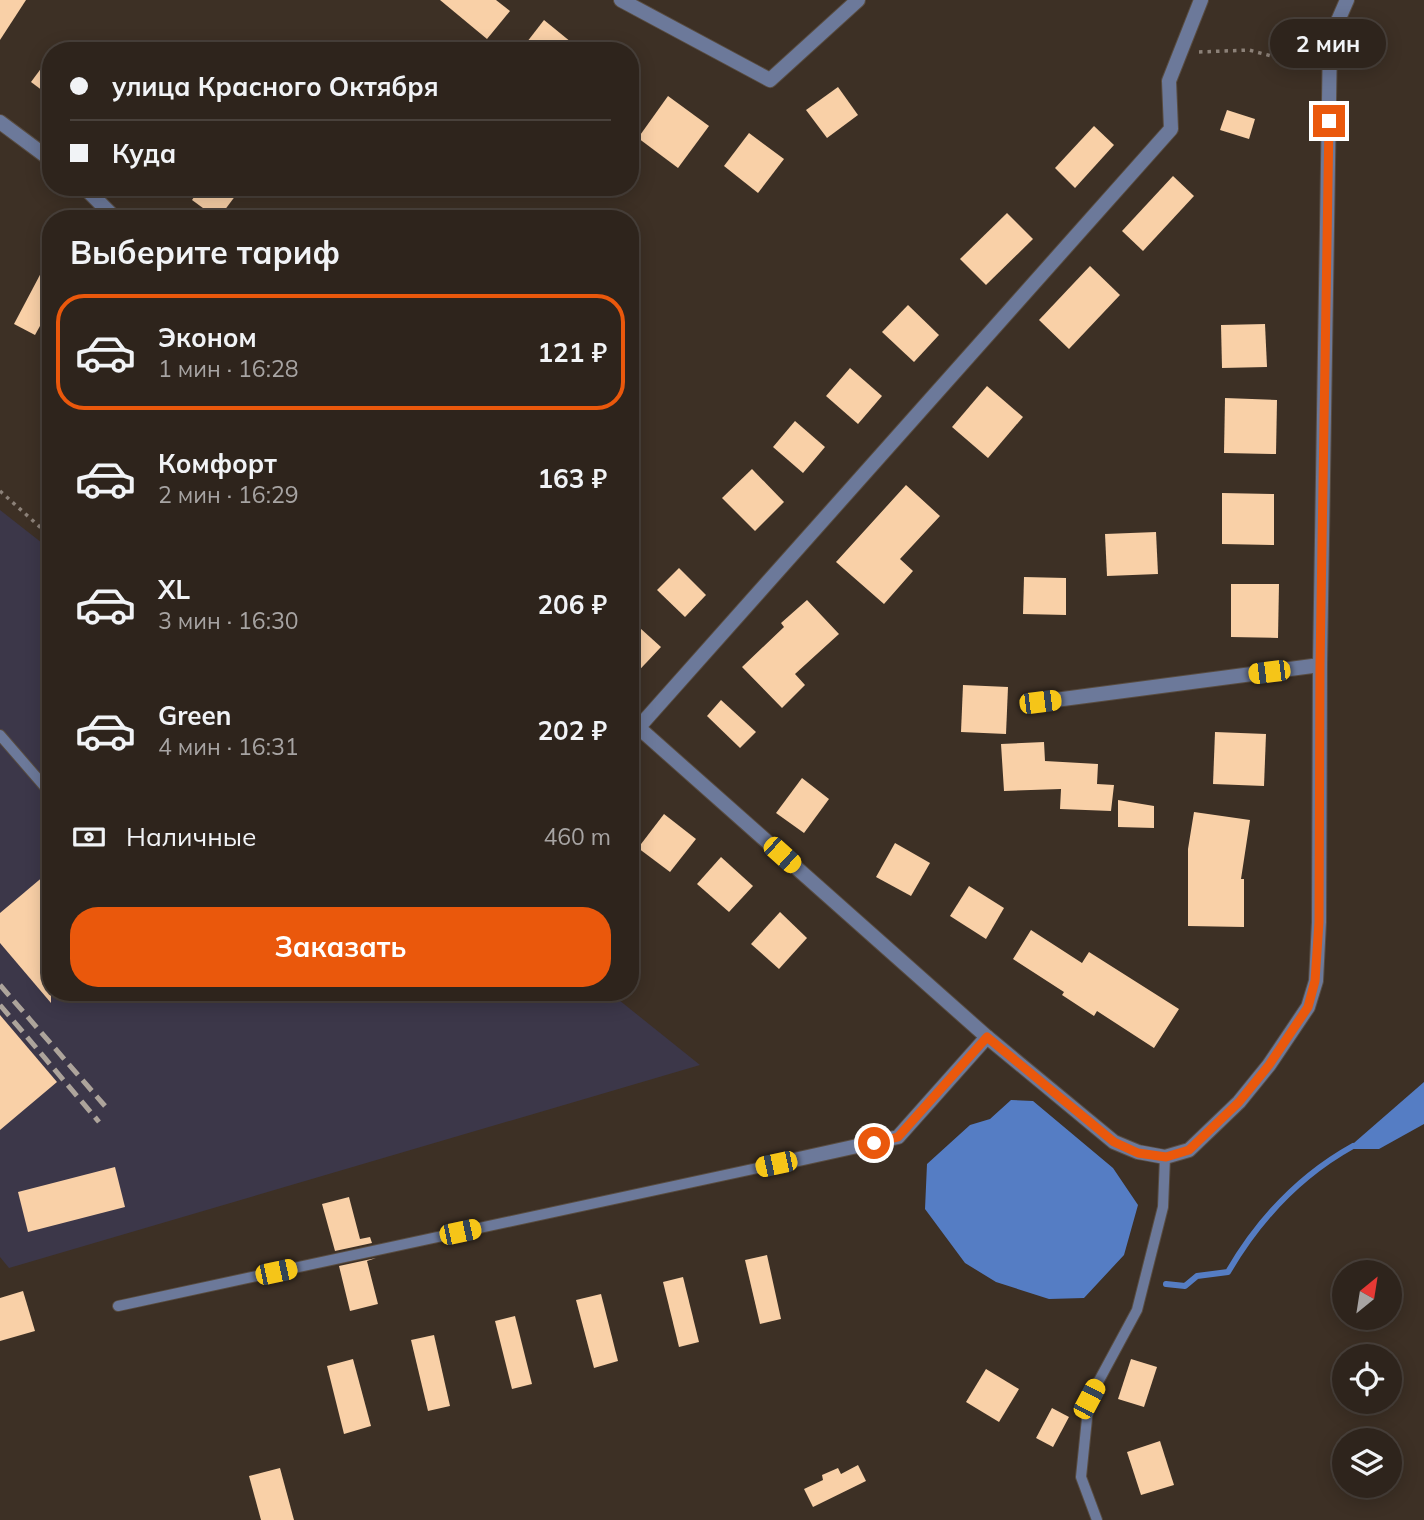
<!DOCTYPE html>
<html lang="ru">
<meta charset="utf-8">
<style>
:root{--surface:#2e241c;--page:#3a3029;--text:#f1f3f6;--muted:#a7a4a3;--line:#49413b;--accent:#ea580c}
body{margin:0;font-family:Mulish,sans-serif;background:var(--page);color:var(--text);height:100vh;display:flex;flex-direction:column;font-size:26px;white-space:nowrap}
*{box-sizing:border-box;margin:0}
p{font-size:23px;color:var(--muted)}
.icon{flex:none;width:38px;height:38px;fill:none;stroke:currentColor;stroke-width:2;stroke-linecap:round;stroke-linejoin:round}
.map{position:relative;flex:1;overflow:hidden}
.panel{position:absolute;left:42px;top:210px;width:597px;height:791px;display:flex;flex-direction:column;background:var(--surface);border-radius:28px;box-shadow:0 4px 18px #0003,0 0 0 2px var(--line)}
.panel>*{flex:none}
.guide{position:absolute;left:42px;top:42px;width:597px;height:154px;border-radius:28px;box-shadow:0 4px 18px #0003,0 0 0 2px var(--line);display:grid;align-content:center;height:154px;padding:0 28px;background:var(--surface)}
.needle{width:46px;rotate:30deg}
.tools{position:absolute;left:1332px;top:1260px;display:grid;gap:14px}
.tools a{display:grid;place-items:center;width:70px;height:70px;border-radius:50%;background:var(--surface);box-shadow:0 4px 18px #0003,0 0 0 2px var(--line);font-size:35px}
.end{position:absolute;width:32px;height:32px;margin:-16px;border:9px solid #ea580c;background:#fff;box-shadow:0 0 0 4px #fff}
.from{border-radius:50%}
.bubble{position:absolute;height:49px;border-radius:24px;background:var(--surface);box-shadow:0 4px 18px #0003,0 0 0 2px var(--line);font-size:23px;font-weight:700;line-height:49px;text-align:center}
.car{position:absolute;width:21px;height:42px;margin:-21px -10px;border-radius:9px;box-shadow:0 0 5px 2px #0007;background:linear-gradient(#f5c518 24%,#345 0 40%,#f5c518 0 76%,#345 0 86%,#f5c518 0)}
.guide b{display:flex;align-items:center;gap:24px;height:66px;font-size:26px}
.guide b+b{border-top:2px solid var(--line)}
.guide i{width:18px;height:18px;background:var(--text)}
ul{padding:0;list-style:none}
li{display:flex;align-items:center;gap:21px;height:116px;margin:0 14px 10px;padding:0 14px;border:4px solid transparent;border-radius:28px}
li div{flex:1}
li b{display:block;font-size:26px}
li em{font-style:normal;font-weight:700}
li.selected{border-color:var(--accent)}
li>.icon{width:63px;height:63px;stroke-width:1.5}
h2{padding:0 28px;font-size:32px;line-height:84px}
.pay{display:flex;align-items:center;gap:18px;height:77px;padding:0 28px;font-size:26px}
.pay p{margin-inline-start:auto}
.cta{display:flex;gap:14px;margin-top:auto;padding:14px 28px}
.cta a{flex:1;height:80px;border-radius:28px;background:var(--accent);color:#fff;font-size:28px;font-weight:700;line-height:80px;text-align:center}
.map>svg:first-child{display:block}
.industrial{fill:#3c3749}
.water{fill:#557dc4}
.lines{fill:none;stroke-linecap:round;stroke-linejoin:round}
.stream{stroke:#557dc4;stroke-width:6}
.building{fill:#f9d0a7}
.service-casing{stroke:#584c41;stroke-width:12}
.minor-casing{stroke:#584c41;stroke-width:16}
.path{stroke:#8c8178;stroke-width:3.5;stroke-dasharray:3.5 5;stroke-linecap:butt}
.service{stroke:#6c799a;stroke-width:10}
.minor{stroke:#6c799a;stroke-width:14}
.rail{stroke:#ada49b;stroke-width:5;stroke-dasharray:14 7;stroke-linecap:butt}
.route{stroke:#ea580c;stroke-width:9}
</style>
<div class="map">
<svg width="1424" height="1520" viewBox="0 0 1424 1520">
<rect width="100%" height="100%" fill="#3d3025"/>
<polygon class="industrial" points="0,510 51,550 51,992 609,992 700,1065 9,1268 0,1257"/>
<g class="water">
<polygon points="1424,1082 1424,1124 1379,1149 1347,1149"/>
<polygon points="1011,1100 1033,1101 1113,1168 1138,1205 1124,1255 1084,1298 1049,1299 996,1282 965,1263 925,1209 927,1164 970,1125 990,1119"/>
</g>
<g class="lines">
<path class="stream" d="M 1166,1284 L 1185,1286 L 1197,1276 L 1228,1272 C 1259,1219 1299,1176 1353,1146"/>
</g>
<g class="building">
<polygon points="0,0 26,0 0,40"/>
<polygon points="440,0 496,0 510,11 487,39"/>
<polygon points="544,20 582,51 520,51"/>
<polygon points="51,55 51,97 31,82"/>
<polygon points="838,87 858,115 827,138 806,110"/>
<polygon points="668,96 709,126 678,168 638,138"/>
<polygon points="1227,110 1255,119 1249,139 1220,130"/>
<polygon points="1094,126 1114,145 1075,188 1055,168"/>
<polygon points="749,133 784,159 758,193 724,166"/>
<polygon points="1173,176 1194,196 1143,251 1122,231"/>
<polygon points="201,187 242,187 218,219 192,200"/>
<polygon points="1007,213 1033,239 986,285 960,259"/>
<polygon points="51,254 51,306 35,335 14,324"/>
<polygon points="1090,266 1120,295 1069,349 1039,320"/>
<polygon points="908,305 939,335 914,362 882,332"/>
<polygon points="1265,324 1267,367 1222,368 1221,325"/>
<polygon points="850,368 882,396 858,424 826,396"/>
<polygon points="987,386 1023,417 988,458 952,427"/>
<polygon points="1225,398 1277,400 1276,454 1224,453"/>
<polygon points="795,421 825,447 803,473 773,447"/>
<polygon points="752,469 784,502 755,531 722,498"/>
<polygon points="906,485 940,516 900,559 913,571 884,604 836,562"/>
<polygon points="1222,493 1274,494 1274,545 1222,544"/>
<polygon points="1156,532 1158,574 1107,576 1105,534"/>
<polygon points="679,568 706,595 685,617 657,590"/>
<polygon points="1024,577 1066,578 1066,615 1023,614"/>
<polygon points="1231,584 1279,584 1278,638 1231,637"/>
<polygon points="807,600 839,634 795,674 805,685 782,708 742,667 784,627 781,623"/>
<polygon points="630,619 661,647 630,680"/>
<polygon points="963,685 1008,687 1006,734 961,732"/>
<polygon points="721,700 756,732 740,748 707,716"/>
<polygon points="1215,732 1266,734 1264,786 1213,784"/>
<polygon points="1044,742 1045,761 1098,764 1097,784 1114,785 1111,811 1060,809 1061,789 1004,791 1001,744"/>
<polygon points="802,778 829,799 804,833 776,813"/>
<polygon points="1118,800 1154,806 1154,828 1118,827"/>
<polygon points="1194,812 1250,820 1241,879 1244,879 1244,927 1188,926 1188,849"/>
<polygon points="664,814 696,839 670,872 638,848"/>
<polygon points="895,843 930,863 911,896 876,877"/>
<polygon points="721,857 753,886 729,912 697,884"/>
<polygon points="51,870 51,1003 0,943 0,913"/>
<polygon points="969,886 1004,908 986,939 950,916"/>
<polygon points="780,912 807,938 779,969 751,944"/>
<polygon points="1031,930 1082,963 1089,952 1179,1009 1154,1048 1097,1011 1094,1016 1062,995 1064,992 1013,959"/>
<polygon points="0,1015 57,1082 0,1130"/>
<polygon points="115,1167 125,1207 28,1232 18,1192"/>
<polygon points="349,1197 360,1239 370,1237 372,1243 335,1251 322,1204"/>
<polygon points="767,1255 781,1319 760,1324 745,1260"/>
<polygon points="376,1258 367,1261 378,1304 350,1311 339,1266"/>
<polygon points="683,1277 699,1342 679,1347 663,1282"/>
<polygon points="23,1291 35,1331 0,1341 0,1298"/>
<polygon points="601,1294 618,1361 594,1368 576,1300"/>
<polygon points="515,1316 532,1384 512,1389 495,1321"/>
<polygon points="434,1335 450,1406 428,1411 411,1340"/>
<polygon points="353,1359 371,1426 344,1434 327,1366"/>
<polygon points="1131,1359 1157,1367 1144,1407 1118,1399"/>
<polygon points="986,1369 1019,1389 999,1422 966,1402"/>
<polygon points="1052,1408 1069,1417 1053,1447 1036,1438"/>
<polygon points="1160,1441 1174,1485 1141,1495 1127,1452"/>
<polygon points="858,1465 866,1481 813,1507 804,1489 823,1480 822,1475 838,1468 841,1474"/>
<polygon points="280,1468 294,1520 261,1520 249,1476"/>
</g>
<g class="lines">
<defs>
<g id="service">
<polyline points="0,735 51,794"/>
<polyline points="118,1306 776,1164"/>
<polyline points="1097,1520 1081,1477 1089,1399 1137,1310 1163,1207 1165,1157"/>
</g>
<g id="minor">
<polyline points="621,0 770,80 858,0"/>
<polyline points="0,122 51,160"/>
<polyline points="84,187 116,219"/>
<polyline points="1040,702 1320,665"/>
<polyline points="630,720 987,1037 1114,1142 1138,1152 1165,1157 1189,1150 1239,1102 1269,1065 1308,1007 1316,981 1319,922 1320,665 1330,39 1347,0"/>
<polyline points="638,728 1171,129 1169,81 1201,0"/>
<polyline points="776,1164 898,1137 987,1037"/>
</g>
</defs>
<use href="#service" class="service-casing"/>
<use href="#minor" class="minor-casing"/>
<g class="path">
<polyline points="1199,52 1249,50 1294,62 1313,50"/>
<polyline points="0,491 51,537"/>
</g>
<use href="#service" class="service"/>
<use href="#minor" class="minor"/>
<g class="rail">
<polyline points="0,985 105,1106"/>
<polyline points="0,1005 99,1122"/>
</g>
</g>
<g class="lines">
<polyline class="route" points="874,1143 898,1137 987,1037 1114,1142 1138,1153 1166,1157 1189,1150 1239,1102 1269,1065 1308,1007 1315,981 1319,922 1320,665 1329,121"/>
</g>
</svg>
<div class="tools">
<a><svg class="needle" viewBox="-14 -14 28 28"><path d="M0-13l5 13h-10z" fill="#e53935"/><path d="M0 13l5-13h-10z" fill="#a7a4a3"/></svg></a>
<a><svg class="icon" aria-label="locate" viewBox="0 0 24 24"><circle cx="12" cy="12" r="6"/><path d="M12 2v4M12 18v4M2 12h4M18 12h4"/></svg></a>
<a><svg class="icon" aria-label="layers" viewBox="0 0 24 24"><path d="M12 4l9 5-9 5-9-5zM3 14l9 5 9-5"/></svg></a>
</div>
<i class="end from" style="left:874px;top:1143px"></i>
<i class="end" style="left:1329px;top:121px"></i>
<div class="bubble" style="left:1270px;top:19px;width:116px">2 мин</div>
<i class="car" style="left:1269px;top:672px;rotate:263deg"></i>
<i class="car" style="left:1040px;top:702px;rotate:83deg"></i>
<i class="car" style="left:782px;top:855px;rotate:132deg"></i>
<i class="car" style="left:776px;top:1164px;rotate:258deg"></i>
<i class="car" style="left:460px;top:1232px;rotate:78deg"></i>
<i class="car" style="left:276px;top:1272px;rotate:78deg"></i>
<i class="car" style="left:1089px;top:1399px;rotate:28deg"></i>
<div class="guide">
<b><i class="from"></i>улица Красного Октября</b>
<b><i></i>Куда</b>
</div>
<section class="panel">
<h2>Выберите тариф</h2>
<ul>
<li class="selected"><svg class="icon" aria-label="car" viewBox="0 0 24 24"><path d="M5 17H2v-5l4-1 3-4h7l3 4 3 1v5h-3M9 17h6M6 11h13"/><circle cx="7" cy="17" r="2"/><circle cx="17" cy="17" r="2"/></svg><div><b>Эконом</b><p>1 мин · 16:28</p></div><em>121 ₽</em></li>
<li><svg class="icon" aria-label="car" viewBox="0 0 24 24"><path d="M5 17H2v-5l4-1 3-4h7l3 4 3 1v5h-3M9 17h6M6 11h13"/><circle cx="7" cy="17" r="2"/><circle cx="17" cy="17" r="2"/></svg><div><b>Комфорт</b><p>2 мин · 16:29</p></div><em>163 ₽</em></li>
<li><svg class="icon" aria-label="car" viewBox="0 0 24 24"><path d="M5 17H2v-5l4-1 3-4h7l3 4 3 1v5h-3M9 17h6M6 11h13"/><circle cx="7" cy="17" r="2"/><circle cx="17" cy="17" r="2"/></svg><div><b>XL</b><p>3 мин · 16:30</p></div><em>206 ₽</em></li>
<li><svg class="icon" aria-label="car" viewBox="0 0 24 24"><path d="M5 17H2v-5l4-1 3-4h7l3 4 3 1v5h-3M9 17h6M6 11h13"/><circle cx="7" cy="17" r="2"/><circle cx="17" cy="17" r="2"/></svg><div><b>Green</b><p>4 мин · 16:31</p></div><em>202 ₽</em></li>
</ul>
<div class="pay"><svg class="icon" aria-label="cash" viewBox="0 0 24 24"><path d="M3 7h18v10H3z"/><circle cx="12" cy="12" r="2"/></svg>Наличные<p>460 m</p></div>
<div class="cta"><a>Заказать</a></div>
</section>
</div>
